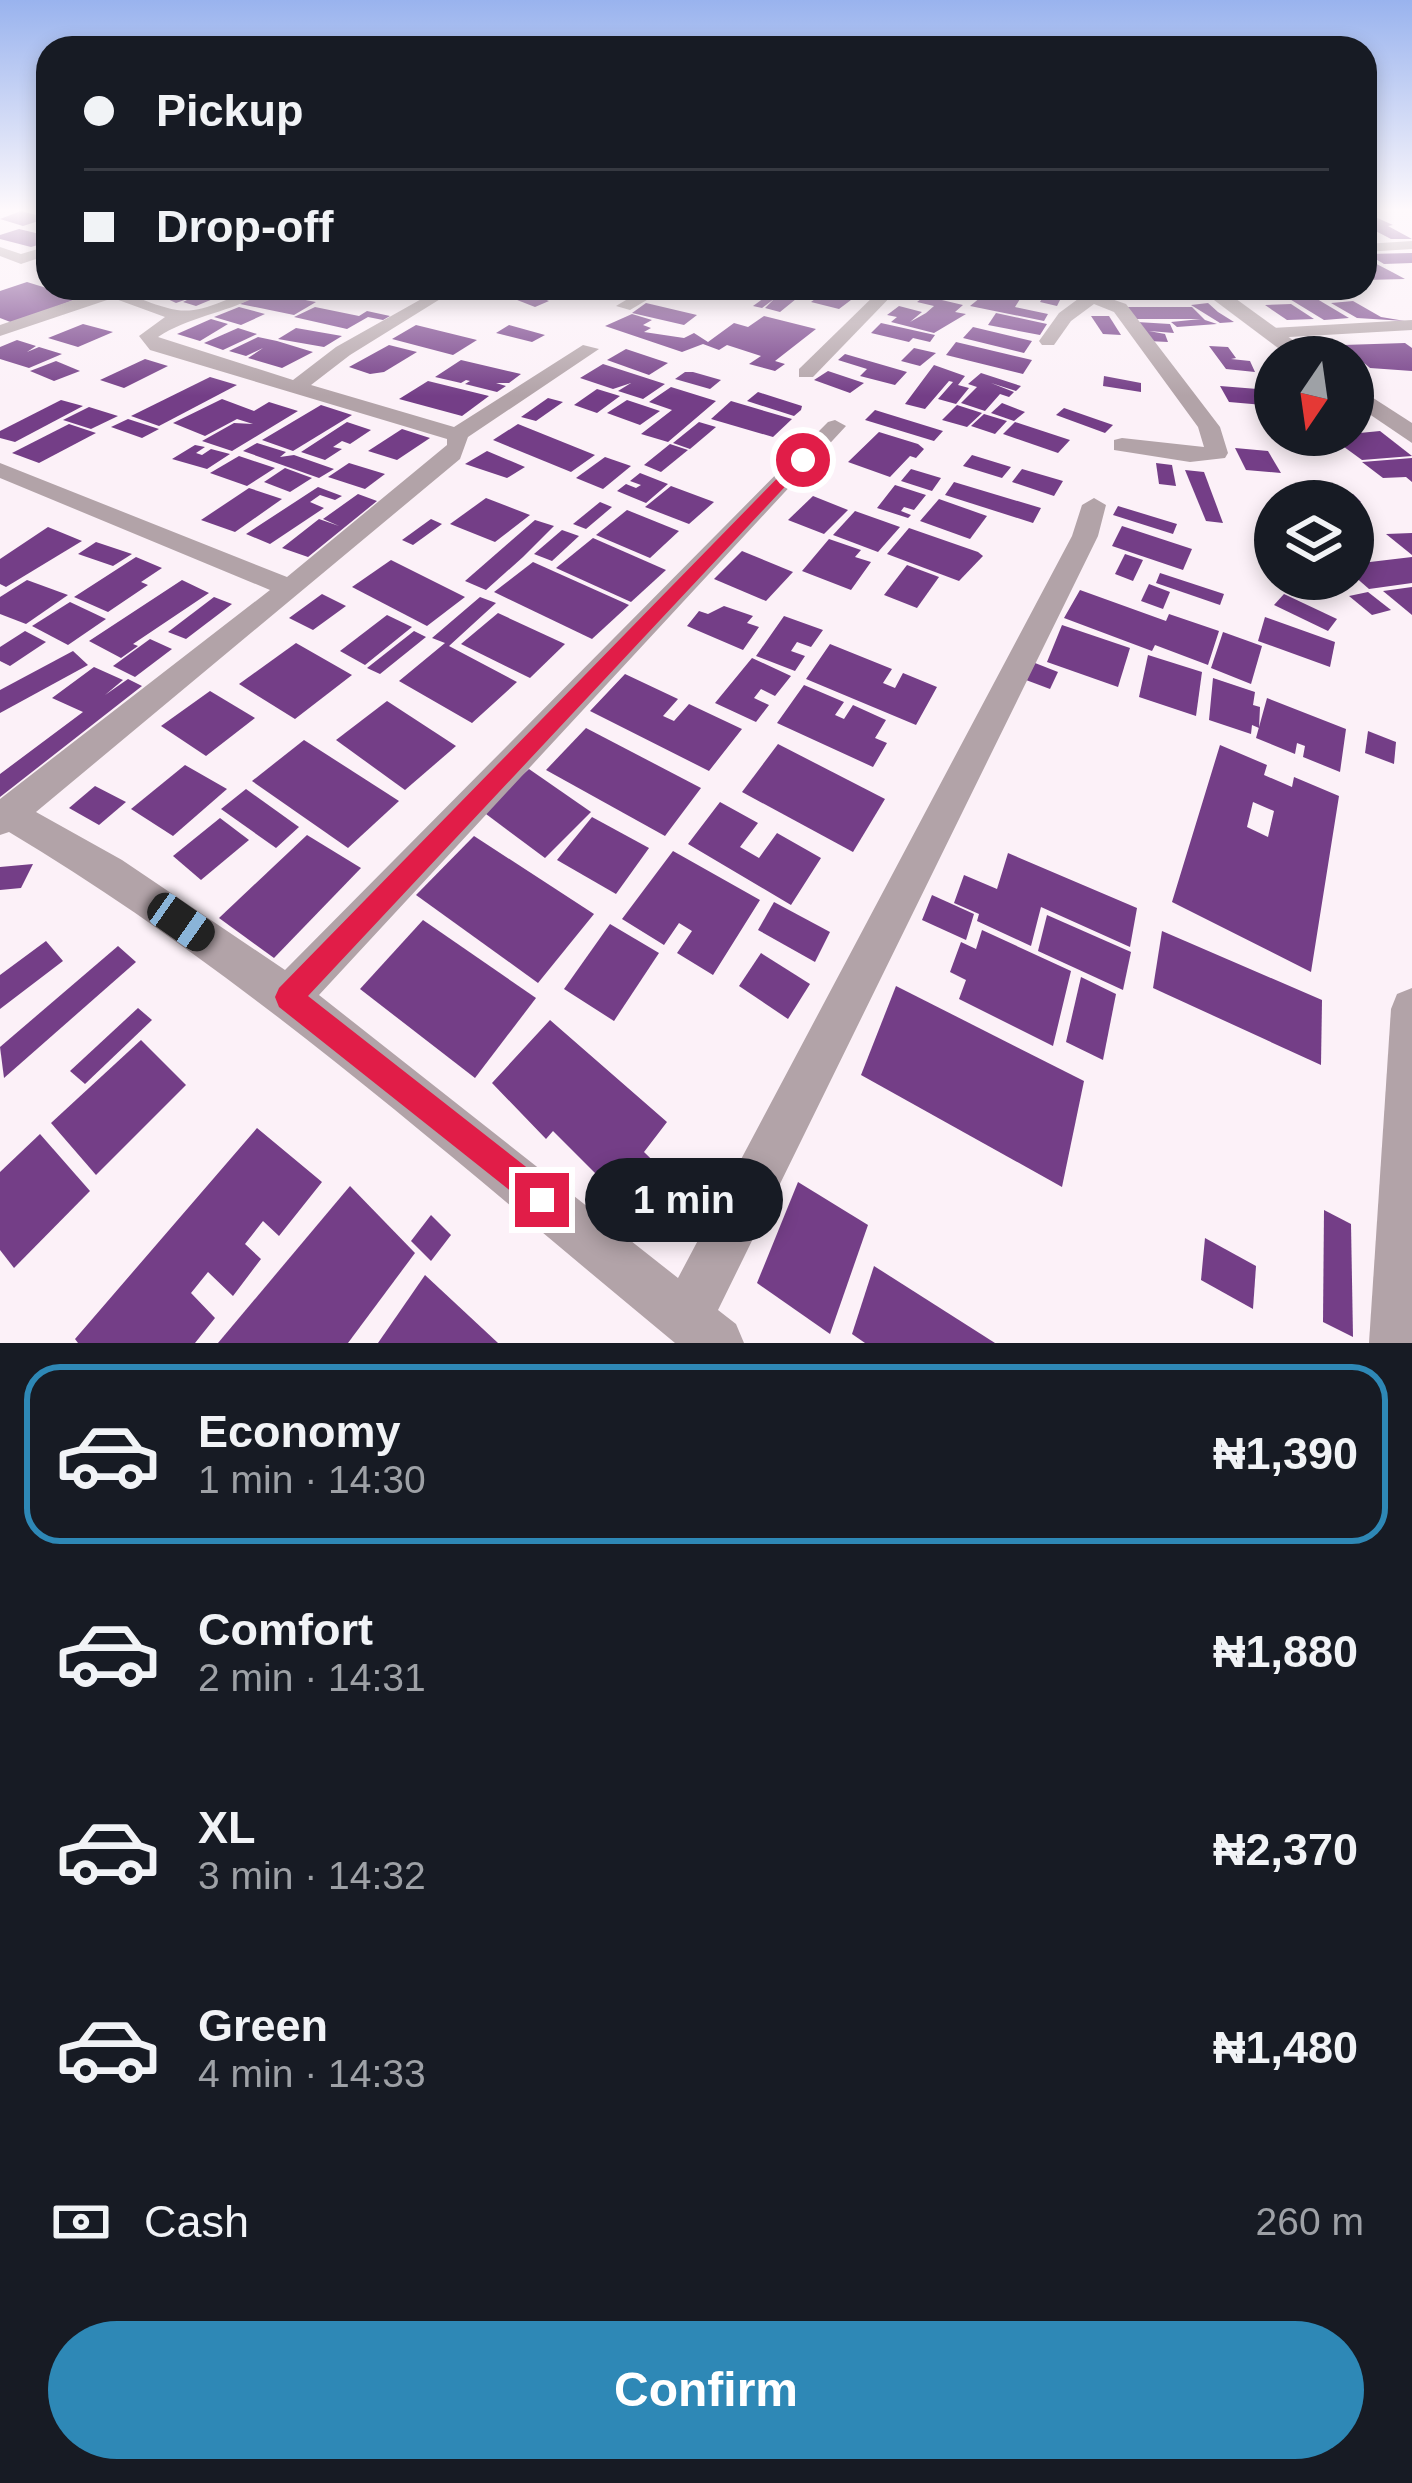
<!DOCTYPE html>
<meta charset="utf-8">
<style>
:root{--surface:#171b24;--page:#20242c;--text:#f1f3f6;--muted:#9ea1a6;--line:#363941;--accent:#2e88b6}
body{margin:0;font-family:Helvetica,sans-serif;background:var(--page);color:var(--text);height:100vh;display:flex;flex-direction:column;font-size:45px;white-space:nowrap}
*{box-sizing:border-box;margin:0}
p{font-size:39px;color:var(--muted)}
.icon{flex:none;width:66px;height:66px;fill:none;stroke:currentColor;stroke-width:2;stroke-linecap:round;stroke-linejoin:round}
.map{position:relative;height:1343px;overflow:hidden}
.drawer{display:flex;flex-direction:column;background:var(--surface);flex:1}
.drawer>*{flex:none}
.banner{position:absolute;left:36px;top:36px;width:1341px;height:264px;border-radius:36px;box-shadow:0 6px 18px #0003;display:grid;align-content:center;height:264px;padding:0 48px;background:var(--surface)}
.needle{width:78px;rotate:193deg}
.controls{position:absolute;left:1254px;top:336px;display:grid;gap:24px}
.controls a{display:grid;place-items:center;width:120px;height:120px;border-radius:50%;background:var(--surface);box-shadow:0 6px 18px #0003;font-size:60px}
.end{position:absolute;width:54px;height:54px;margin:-27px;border:15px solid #e11d48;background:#fff;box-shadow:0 0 0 6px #fff}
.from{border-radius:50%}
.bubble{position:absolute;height:84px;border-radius:42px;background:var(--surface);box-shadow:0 6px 18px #0003;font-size:39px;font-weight:600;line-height:84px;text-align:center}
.car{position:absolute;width:36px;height:72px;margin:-36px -18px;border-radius:15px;box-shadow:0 0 9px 3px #0007;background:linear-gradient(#222 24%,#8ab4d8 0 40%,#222 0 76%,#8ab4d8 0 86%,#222 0)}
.banner b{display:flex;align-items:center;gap:42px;height:114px;font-size:45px}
.banner b+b{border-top:3px solid var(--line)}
.banner i{width:30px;height:30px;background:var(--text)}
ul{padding:21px 0 0;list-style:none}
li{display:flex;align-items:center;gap:36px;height:180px;margin:0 24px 18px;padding:0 24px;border:6px solid transparent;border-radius:36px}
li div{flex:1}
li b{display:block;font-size:45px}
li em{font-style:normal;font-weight:600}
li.selected{border-color:var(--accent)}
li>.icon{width:108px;height:108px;stroke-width:1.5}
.pay{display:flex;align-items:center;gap:30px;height:132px;padding:0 48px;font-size:45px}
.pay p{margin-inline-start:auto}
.action{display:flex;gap:24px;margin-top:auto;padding:24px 48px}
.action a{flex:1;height:138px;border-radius:72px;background:var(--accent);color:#fff;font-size:48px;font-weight:600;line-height:138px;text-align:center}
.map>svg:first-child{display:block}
.building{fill:#743e87;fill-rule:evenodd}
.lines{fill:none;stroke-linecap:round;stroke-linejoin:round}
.minor{fill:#b2a3a8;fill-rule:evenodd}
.tertiary{fill:#b2a3a8;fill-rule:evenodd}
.route{fill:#e11d48}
</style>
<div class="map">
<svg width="1412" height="1343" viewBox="0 0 1412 1343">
<rect width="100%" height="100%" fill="#fcf1f8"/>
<g class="building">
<polygon points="21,211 48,218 23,226 0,219"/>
<polygon points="1373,216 1393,225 1388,226 1412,239 1391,239 1368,227 1365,217"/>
<polygon points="19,229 48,236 48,242 31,247 0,239 0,235"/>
<polygon points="1412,253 1412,263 1384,264 1367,254"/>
<polygon points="1365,258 1392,272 1405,279 1365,280 1365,271 1375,271 1365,265"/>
<polygon points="27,282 79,298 13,323 0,318 0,291"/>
<polygon points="170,288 204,288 225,294 196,306 183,302 193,297 176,303 155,293"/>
<polygon points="281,288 344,288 322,299"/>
<polygon points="535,288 552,292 539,297 549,301 535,307 512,298"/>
<polygon points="1016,288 1063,288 1065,290 1057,306 1040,302 1044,295"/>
<polygon points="263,292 316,302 294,315 240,304"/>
<polygon points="771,293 782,296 796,299 780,312 765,308 774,299 762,308 753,306"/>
<polygon points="823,293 851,300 839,309 811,302"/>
<polygon points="986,293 1020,299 1015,307 1048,314 1044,321 970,306"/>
<polygon points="925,296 963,305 955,312 966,314 934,333 891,322 897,317 887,315 899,306 922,312 910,322 926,313 934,306 917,302"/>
<polygon points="1312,296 1349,318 1324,320 1288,298"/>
<polygon points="1353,301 1381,317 1405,321 1357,318 1331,303"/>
<polygon points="646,303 697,315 684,325 632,313"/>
<polygon points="1208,303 1218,312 1234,322 1220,323 1191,305"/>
<polygon points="1291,304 1314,319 1287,320 1265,305"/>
<polygon points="239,307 265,314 241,325 214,317"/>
<polygon points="315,307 359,316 367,311 390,316 383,320 368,317 347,329 294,317"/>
<polygon points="1125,307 1192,307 1205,320 1217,324 1177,327 1171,322 1201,319 1134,319"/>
<polygon points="996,313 1047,324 1040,335 988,325"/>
<polygon points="632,314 652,320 643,325 651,328 644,332 684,338 694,333 708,342 734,323 748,327 764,316 816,329 775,361 785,364 775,371 749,364 761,356 727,345 719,350 703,344 682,352 605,326"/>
<polygon points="1091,316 1109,316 1121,335 1103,334"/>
<polygon points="211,319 228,324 200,341 177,334"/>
<polygon points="1137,322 1170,324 1174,333 1149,331 1165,334 1168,342 1148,341"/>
<polygon points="881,323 935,335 930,342 913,338 909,342 871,333"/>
<polygon points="83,324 113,332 78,347 48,338"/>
<polygon points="416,325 477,340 453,355 392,339"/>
<polygon points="509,325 545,335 532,342 496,333"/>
<polygon points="973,327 1032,341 1024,353 963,338"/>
<polygon points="238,328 257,334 223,350 204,343"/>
<polygon points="296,328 342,336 324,347 278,339"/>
<polygon points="258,337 277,341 313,352 282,368 248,358 263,348 246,356 229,351"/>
<polygon points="17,340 36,346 27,352 39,347 62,354 29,368 0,359 0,347"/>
<polygon points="956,342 1032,360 1023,374 946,355"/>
<polygon points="1405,343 1412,348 1412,371 1370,368 1343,345"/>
<polygon points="389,345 417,352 384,372 370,374 349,367"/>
<polygon points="1209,346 1228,347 1236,358 1231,359 1250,361 1255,372 1226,369"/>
<polygon points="914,348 936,353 920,366 901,361"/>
<polygon points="626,349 668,363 649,375 607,360"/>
<polygon points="845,354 907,372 895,385 860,376 867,369 838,360"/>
<polygon points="145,359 168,366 124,388 100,380"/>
<polygon points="461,360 521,374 509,383 496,383 506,386 497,392 465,384 470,381 466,380 461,383 435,377"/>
<polygon points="56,361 80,371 54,381 30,371"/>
<polygon points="603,364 665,384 643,399 618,391 631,383 613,389 580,378"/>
<polygon points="934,365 965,376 958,385 969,388 956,404 938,399 953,382 949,381 925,409 905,404"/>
<polygon points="828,371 864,383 850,393 814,380"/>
<polygon points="685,372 693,372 721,380 710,389 675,379"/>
<polygon points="981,373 1021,386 1016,391 991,383 1014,392 1009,397 1000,394 985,411 961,403 977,387 968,384"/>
<polygon points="1104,376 1141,383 1141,392 1103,386"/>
<polygon points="210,377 237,385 159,426 131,416"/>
<polygon points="428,381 489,396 462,416 399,399"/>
<polygon points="1266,383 1275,383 1275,406 1229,402 1220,386 1270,390"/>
<polygon points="671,387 716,401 668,442 641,434 672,410 649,402"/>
<polygon points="597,389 620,396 597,413 574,405"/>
<polygon points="758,392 802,406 801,410 794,416 747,401"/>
<polygon points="548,398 563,402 536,421 521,417"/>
<polygon points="222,399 254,411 269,402 298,411 232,451 202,441 234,423 253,424 237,419 205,436 173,423"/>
<polygon points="61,400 83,406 15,442 0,438 0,431"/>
<polygon points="627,400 660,411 640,425 607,413"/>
<polygon points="731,401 792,419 773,437 711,419"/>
<polygon points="1002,403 1025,412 1014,421 991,413"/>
<polygon points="321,405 352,415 293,451 262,440"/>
<polygon points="957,405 982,413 967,427 942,420"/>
<polygon points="89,407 118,416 91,429 63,420"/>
<polygon points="1064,408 1113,425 1105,433 1056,415"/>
<polygon points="875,410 943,431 934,441 865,420"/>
<polygon points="984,414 1007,421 995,434 971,426"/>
<polygon points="128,419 159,429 142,438 111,427"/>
<polygon points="347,422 371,430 350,444 342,441 333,447 342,449 325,460 301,452"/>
<polygon points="699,422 716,427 690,449 673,443"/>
<polygon points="1015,422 1070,440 1058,453 1003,434"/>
<polygon points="69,424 96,433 39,463 12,453"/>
<polygon points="518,424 595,455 571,472 493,440"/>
<polygon points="402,429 430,438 397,460 368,451"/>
<polygon points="1380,431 1412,456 1362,460 1329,436"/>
<polygon points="879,432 918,444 924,449 916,458 910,456 890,477 848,462"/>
<polygon points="257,443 286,452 280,457 294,455 334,469 319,478 243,451"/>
<polygon points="670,444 688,450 661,472 644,465"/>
<polygon points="195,445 205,447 196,453 202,455 211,449 230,454 207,469 172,459"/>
<polygon points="1235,448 1268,451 1281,473 1246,470"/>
<polygon points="487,451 525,467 507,478 465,464"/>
<polygon points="972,455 1011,467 1002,478 963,466"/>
<polygon points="239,456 275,468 247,486 210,473"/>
<polygon points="605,457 631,466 603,489 576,478"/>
<polygon points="1412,458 1412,482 1406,477 1383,478 1362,462"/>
<polygon points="349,463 385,474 365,489 328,477"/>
<polygon points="1156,463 1172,465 1176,486 1159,484"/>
<polygon points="285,468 312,478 290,492 264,482"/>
<polygon points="911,469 941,478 932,491 901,481"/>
<polygon points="1022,469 1063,481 1054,496 1012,482"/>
<polygon points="1185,470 1204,472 1223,523 1206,521"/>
<polygon points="640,473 668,484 646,503 617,491 626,484 636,488 641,485 630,481"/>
<polygon points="954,482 1041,508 1033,523 945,495"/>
<polygon points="895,485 926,495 914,510 904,507 901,511 911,515 908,518 877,508"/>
<polygon points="671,486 714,502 689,524 645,507"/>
<polygon points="318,487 342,496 335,500 320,495 310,502 324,508 270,544 246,534"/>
<polygon points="249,488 282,499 235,532 201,520"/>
<polygon points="1298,493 1353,494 1361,502 1305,501"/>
<polygon points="358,494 377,501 308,557 282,548 319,519 339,526 323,519"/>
<polygon points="813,496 848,510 824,534 788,520"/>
<polygon points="486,498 530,515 495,542 450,524"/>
<polygon points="939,499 987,516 970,539 920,521"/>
<polygon points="600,502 612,507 586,529 573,524"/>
<polygon points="1118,506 1177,524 1173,534 1113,515"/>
<polygon points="627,510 679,531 650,558 596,535"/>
<polygon points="855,511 900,527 878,552 833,535"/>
<polygon points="431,519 442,524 413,545 402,540"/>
<polygon points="535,520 554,526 523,557 486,590 465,581"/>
<polygon points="1122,526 1192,549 1183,570 1112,546"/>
<polygon points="48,527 82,541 6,587 0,584 0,559"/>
<polygon points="909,528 978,552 983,556 959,581 887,554"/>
<polygon points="562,530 579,536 552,561 534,554"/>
<polygon points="1412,533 1412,555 1386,534"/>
<polygon points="593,538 666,570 631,602 556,568"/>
<polygon points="829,539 861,550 855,557 871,562 851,590 802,571"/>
<polygon points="96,542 132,554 113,566 78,554"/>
<polygon points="742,551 793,572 766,601 714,579"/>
<polygon points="1125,554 1143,560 1133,581 1115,574"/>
<polygon points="136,557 162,568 141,582 148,585 108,612 74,597"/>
<polygon points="1412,557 1412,583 1369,589 1353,575 1353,564"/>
<polygon points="391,560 465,597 427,626 352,587"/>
<polygon points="533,562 629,605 592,639 494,592"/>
<polygon points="907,565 939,577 917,608 884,595"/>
<polygon points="1160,573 1224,594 1220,605 1156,583"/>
<polygon points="27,580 68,595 26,624 0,614 0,597"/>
<polygon points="182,580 209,593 133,644 138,646 121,658 89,641"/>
<polygon points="1149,584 1170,592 1163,609 1141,601"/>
<polygon points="1412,587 1412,615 1383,591"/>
<polygon points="1080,590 1166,621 1169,614 1219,631 1208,665 1155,645 1152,651 1064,618"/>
<polygon points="1368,592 1391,610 1372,615 1349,596"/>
<polygon points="322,594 346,606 313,630 289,618"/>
<polygon points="1284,594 1337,619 1328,631 1274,605"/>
<polygon points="214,597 232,604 186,639 168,632"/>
<polygon points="480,597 496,603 449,646 517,682 472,723 399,681 445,643 432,638"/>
<polygon points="70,602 106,619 68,645 32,626"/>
<polygon points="724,606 753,616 747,623 759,627 743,650 687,626 699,611 708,614"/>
<polygon points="498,613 565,644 530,678 461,644"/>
<polygon points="387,615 412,627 365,665 340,651"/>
<polygon points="784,616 823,630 811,647 797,642 791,651 805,656 795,671 756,656"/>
<polygon points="1265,617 1335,642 1330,667 1258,641"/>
<polygon points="1062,625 1130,648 1118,687 1047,662"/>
<polygon points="25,631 46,642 10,666 0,661 0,647"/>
<polygon points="414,631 426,637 380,674 367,668"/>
<polygon points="1223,632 1262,646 1251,684 1211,668"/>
<polygon points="150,639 172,649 135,677 113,666"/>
<polygon points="296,643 352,675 295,719 239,684"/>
<polygon points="830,644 892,669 883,683 895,688 903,673 937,687 916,725 806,679"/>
<polygon points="73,651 88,665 0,713 0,690"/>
<polygon points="1148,655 1202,672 1196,716 1139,697"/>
<polygon points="752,658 791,676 775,696 761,689 754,698 769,705 756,722 715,703"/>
<polygon points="1035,663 1058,672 1050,689 1026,680"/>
<polygon points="94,667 123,680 105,695 128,679 142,686 0,797 0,774 83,712 52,698"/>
<polygon points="625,674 678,699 663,716 674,721 689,704 742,729 709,771 590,711"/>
<polygon points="1213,678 1255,692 1253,705 1260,707 1259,728 1252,725 1251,734 1209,720"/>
<polygon points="804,685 844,702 835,715 844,719 853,705 886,720 875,738 887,743 873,767 777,723"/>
<polygon points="210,691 255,718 206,756 161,726"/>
<polygon points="1267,698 1346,729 1340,772 1303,757 1305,746 1297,743 1295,754 1256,738"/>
<polygon points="387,701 456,746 405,790 336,740"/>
<polygon points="586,728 701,788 665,836 546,770"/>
<polygon points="1368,731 1396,742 1394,764 1365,753"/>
<polygon points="304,740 399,801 348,848 252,781"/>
<polygon points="778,744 885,799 853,852 742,792"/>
<path d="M 1220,745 L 1267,765 L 1264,775 L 1292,787 L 1294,777 L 1339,796 L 1311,972 L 1172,902 ZM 1253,802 L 1274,811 L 1268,837 L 1247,827 Z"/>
<polygon points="185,765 227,789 173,836 131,809"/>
<polygon points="529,769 591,812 545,858 482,811"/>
<polygon points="95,786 126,802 99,825 69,808"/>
<polygon points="246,789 299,827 276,848 221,809"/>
<polygon points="720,802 758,823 740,847 759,858 777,833 821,858 791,905 688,844"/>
<polygon points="592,817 649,848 616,894 557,860"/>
<polygon points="220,818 249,840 201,880 173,856"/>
<polygon points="307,835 361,868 274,958 219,918"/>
<polygon points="474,836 594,914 538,983 416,895"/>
<polygon points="673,851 760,900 713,975 677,953 692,931 679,923 664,945 622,919"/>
<polygon points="1008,853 1137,908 1130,947 1041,907 1031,946 977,921 979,914 954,903 964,875 997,889"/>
<polygon points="33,864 21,888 0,890 0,867"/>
<polygon points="932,895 974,914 966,940 922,920"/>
<polygon points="774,902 830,932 815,962 758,930"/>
<polygon points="1047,915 1131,952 1123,990 1038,951"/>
<polygon points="423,920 536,998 475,1078 360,989"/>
<polygon points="610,924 659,953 614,1021 564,989"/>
<polygon points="982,930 1071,971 1053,1046 959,999 966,980 950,972 961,942 976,949"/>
<polygon points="1162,931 1322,1000 1321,1065 1153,988"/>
<polygon points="46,941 63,961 0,1009 0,975"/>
<polygon points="118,946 136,962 4,1078 0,1047"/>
<polygon points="761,953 810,984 788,1019 739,986"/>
<polygon points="1081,977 1116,994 1103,1060 1066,1042"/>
<polygon points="896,986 1084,1081 1062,1187 861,1075"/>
<polygon points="138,1008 152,1020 85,1084 70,1071"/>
<polygon points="550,1020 667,1122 644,1152 680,1187 651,1229 553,1131 546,1139 492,1083"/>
<polygon points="141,1040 186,1085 96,1175 51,1123"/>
<polygon points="257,1128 322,1182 279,1236 263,1221 245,1244 261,1259 233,1296 208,1272 191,1293 215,1318 195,1343 78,1343 75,1339"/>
<polygon points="40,1134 90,1191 14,1268 0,1250 0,1172"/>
<polygon points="798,1182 868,1225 830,1334 757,1283"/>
<polygon points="350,1186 415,1253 348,1343 218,1343"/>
<polygon points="1324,1210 1351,1224 1353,1337 1323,1322"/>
<polygon points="431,1215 451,1235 431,1261 411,1241"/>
<polygon points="1205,1238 1256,1266 1253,1309 1201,1280"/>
<polygon points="874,1266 995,1343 865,1343 852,1334"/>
<polygon points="425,1275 498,1343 378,1343"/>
</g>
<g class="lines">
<g class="minor">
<polygon points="1412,241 1412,249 1365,252 1365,244"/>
<polygon points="48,246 48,255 21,264 0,256 0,247 21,254"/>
<path d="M 94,288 C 125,288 147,305 177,310 C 208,315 239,288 270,288 C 237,312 192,314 158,337 L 293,380 L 336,347 L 441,288 L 458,288 L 350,355 L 311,385 L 454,427 L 583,345 L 599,349 L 468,437 L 460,459 L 36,812 L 122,860 L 285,970 L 828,422 L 835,420 L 846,426 L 319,995 L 678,1278 L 1072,536 L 1082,505 L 1094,498 L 1106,505 L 1098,536 L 718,1310 L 736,1324 L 744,1343 L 675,1343 C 459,1165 250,976 9,832 L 0,835 L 0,799 L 270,590 L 0,478 L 0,463 L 287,577 L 447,445 L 447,439 L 150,350 L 139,336 L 165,317 L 113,298 L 0,336 L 0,325 L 97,292 Z"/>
<polygon points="646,288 667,288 630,310 616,306"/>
<polygon points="882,288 899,288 813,377 799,377 799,369"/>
<polygon points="1093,288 1111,288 1103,296 1126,304 1220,427 1228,453 1225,458 1190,462 1114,450 1114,440 1122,438 1204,447 1198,427 1114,312 1094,304 1071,321 1054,345 1042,345 1039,341 1059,313"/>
<polygon points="1412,320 1412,330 1272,338 1263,333 1272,328"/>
<polygon points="1412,988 1412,1343 1369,1343 1391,1009 1397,994"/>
</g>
<g class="tertiary">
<polygon points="1198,288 1221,288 1316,357 1290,357"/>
<polygon points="1353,385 1412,423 1412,443 1353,403"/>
</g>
</g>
<linearGradient id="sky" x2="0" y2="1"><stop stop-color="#99b3ee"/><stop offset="0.53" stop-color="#fef9fc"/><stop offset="1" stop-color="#fef9fc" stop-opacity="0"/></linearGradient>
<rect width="1412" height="396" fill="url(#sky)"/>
<polygon class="route" points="798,457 810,460 308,996 553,1188 558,1200 553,1211 542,1216 279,1007 275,997 279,988"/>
</svg>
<div class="controls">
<a><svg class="needle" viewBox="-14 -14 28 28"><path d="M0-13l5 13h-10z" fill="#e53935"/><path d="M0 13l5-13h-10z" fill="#9ea1a6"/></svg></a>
<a><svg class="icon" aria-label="layers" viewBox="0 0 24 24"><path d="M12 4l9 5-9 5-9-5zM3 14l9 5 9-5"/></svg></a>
</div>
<i class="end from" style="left:803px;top:460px"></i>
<i class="end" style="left:542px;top:1200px"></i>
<div class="bubble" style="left:585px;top:1158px;width:198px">1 min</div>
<i class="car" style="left:181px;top:922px;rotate:125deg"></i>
<div class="banner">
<b><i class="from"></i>Pickup</b>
<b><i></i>Drop-off</b>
</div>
</div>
<section class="drawer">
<ul>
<li class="selected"><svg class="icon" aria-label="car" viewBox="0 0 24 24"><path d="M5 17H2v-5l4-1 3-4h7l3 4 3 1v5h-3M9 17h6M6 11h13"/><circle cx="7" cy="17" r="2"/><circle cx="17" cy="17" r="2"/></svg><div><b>Economy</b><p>1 min · 14:30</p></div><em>₦1,390</em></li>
<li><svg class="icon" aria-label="car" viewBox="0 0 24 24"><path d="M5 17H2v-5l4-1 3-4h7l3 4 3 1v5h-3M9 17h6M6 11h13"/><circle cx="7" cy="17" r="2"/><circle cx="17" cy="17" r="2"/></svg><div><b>Comfort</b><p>2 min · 14:31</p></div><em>₦1,880</em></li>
<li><svg class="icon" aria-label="car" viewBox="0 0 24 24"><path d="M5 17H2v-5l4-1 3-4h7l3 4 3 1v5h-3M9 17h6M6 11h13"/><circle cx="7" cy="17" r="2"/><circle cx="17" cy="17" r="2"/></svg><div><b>XL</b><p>3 min · 14:32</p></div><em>₦2,370</em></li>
<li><svg class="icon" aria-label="car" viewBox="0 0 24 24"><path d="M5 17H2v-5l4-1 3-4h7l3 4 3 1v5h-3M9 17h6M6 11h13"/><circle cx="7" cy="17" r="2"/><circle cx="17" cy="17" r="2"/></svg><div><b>Green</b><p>4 min · 14:33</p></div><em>₦1,480</em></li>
</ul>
<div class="pay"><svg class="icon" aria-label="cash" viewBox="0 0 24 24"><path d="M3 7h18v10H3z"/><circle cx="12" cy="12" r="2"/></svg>Cash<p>260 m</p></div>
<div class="action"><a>Confirm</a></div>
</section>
